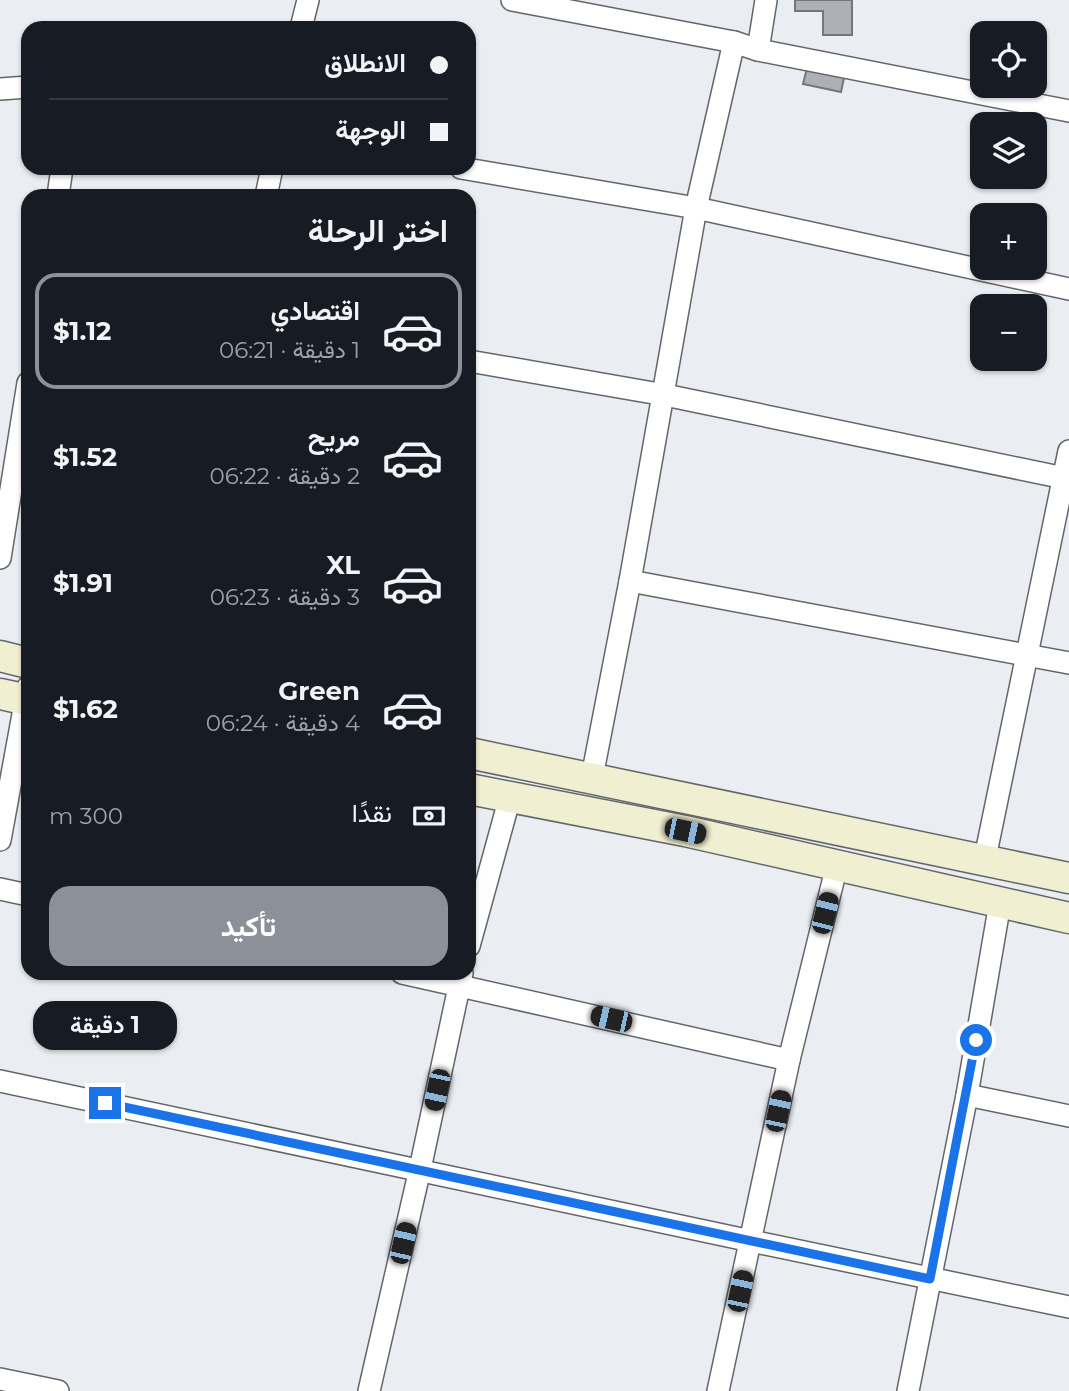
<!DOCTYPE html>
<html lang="ar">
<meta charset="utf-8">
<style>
:root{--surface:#171b24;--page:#242831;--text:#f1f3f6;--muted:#9ea1a6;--line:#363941;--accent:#8c9099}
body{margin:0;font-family:Montserrat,Vazirmatn,sans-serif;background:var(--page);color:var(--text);direction:rtl;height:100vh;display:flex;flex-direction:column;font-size:26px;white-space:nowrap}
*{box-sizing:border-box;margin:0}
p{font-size:23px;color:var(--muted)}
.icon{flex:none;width:38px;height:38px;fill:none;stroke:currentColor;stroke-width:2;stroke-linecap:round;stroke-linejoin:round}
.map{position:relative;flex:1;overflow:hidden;direction:ltr}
.drawer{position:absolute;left:21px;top:189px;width:455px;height:791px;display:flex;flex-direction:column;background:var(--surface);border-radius:21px;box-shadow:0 2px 5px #0004;direction:rtl}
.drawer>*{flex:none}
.hud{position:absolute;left:21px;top:21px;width:455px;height:154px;border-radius:21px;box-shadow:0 2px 5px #0004;direction:rtl;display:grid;align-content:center;height:154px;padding:0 28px;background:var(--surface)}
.controls{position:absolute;left:970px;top:21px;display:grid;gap:14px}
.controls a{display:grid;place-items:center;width:77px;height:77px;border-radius:14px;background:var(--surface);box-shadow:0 2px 5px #0004;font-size:35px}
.end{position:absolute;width:32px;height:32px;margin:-16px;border:9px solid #1a73e8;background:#fff;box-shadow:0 0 0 4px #fff}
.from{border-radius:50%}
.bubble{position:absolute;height:49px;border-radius:21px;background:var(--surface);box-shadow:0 2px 5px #0004;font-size:23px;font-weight:700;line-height:49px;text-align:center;direction:rtl}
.car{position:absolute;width:21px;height:42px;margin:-21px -10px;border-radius:9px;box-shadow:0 0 5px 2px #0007;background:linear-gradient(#222 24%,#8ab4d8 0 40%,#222 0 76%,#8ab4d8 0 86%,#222 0)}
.hud b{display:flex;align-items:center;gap:24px;height:66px;font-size:26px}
.hud b+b{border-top:2px solid var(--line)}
.hud i{width:18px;height:18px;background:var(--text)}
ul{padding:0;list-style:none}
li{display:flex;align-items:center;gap:21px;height:116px;margin:0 14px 10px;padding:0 14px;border:4px solid transparent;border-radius:21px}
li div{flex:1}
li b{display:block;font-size:26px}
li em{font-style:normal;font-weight:700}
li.current{border-color:var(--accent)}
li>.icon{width:63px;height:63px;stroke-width:1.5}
h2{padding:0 28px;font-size:32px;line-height:84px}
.pay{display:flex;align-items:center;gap:18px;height:77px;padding:0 28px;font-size:26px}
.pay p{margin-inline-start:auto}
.action{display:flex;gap:14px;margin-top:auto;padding:14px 28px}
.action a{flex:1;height:80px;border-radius:21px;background:var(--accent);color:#fff;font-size:28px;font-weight:700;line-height:80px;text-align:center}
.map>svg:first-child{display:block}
.building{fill:#adb0b4;stroke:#74777a;stroke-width:2}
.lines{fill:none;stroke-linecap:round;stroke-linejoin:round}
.street-casing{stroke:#64666a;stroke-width:24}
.secondary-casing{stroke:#64666a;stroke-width:33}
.street{stroke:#fff;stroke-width:21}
.secondary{stroke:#f0efd1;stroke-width:30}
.route{stroke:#1a73e8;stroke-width:9}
</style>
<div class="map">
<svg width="1069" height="1391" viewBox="0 0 1069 1391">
<rect width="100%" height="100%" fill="#eaedf1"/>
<g class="building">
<polygon points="795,0 852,0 852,35 823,35 823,11 795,11"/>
<polygon points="809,60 846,68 841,92 803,84"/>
</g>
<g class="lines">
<defs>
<g id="street">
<polyline points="512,0 734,42 758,50 1069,111"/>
<polyline points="301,28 308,0"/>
<polyline points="758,50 766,0"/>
<polyline points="0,89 28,87"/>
<polyline points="461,168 696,208 1069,289"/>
<polyline points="58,196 62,168"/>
<polyline points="266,196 272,168"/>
<polyline points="469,361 665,395 1069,479"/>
<polyline points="0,558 28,383"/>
<polyline points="630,581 1069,663"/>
<polyline points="592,777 630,581 696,208 734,42"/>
<polyline points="0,840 28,687"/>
<polyline points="985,858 1069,451"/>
<polyline points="0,889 28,895"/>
<polyline points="469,946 510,797"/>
<polyline points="402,973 789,1060"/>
<polyline points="0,1081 751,1241 1069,1307"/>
<polyline points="967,1095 1069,1116"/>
<polyline points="0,1379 58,1391"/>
<polyline points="369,1391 420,1169 462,973"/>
<polyline points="718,1391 789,1060 837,865"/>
<polyline points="908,1391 967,1095 1000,903"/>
</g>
<g id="secondary">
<polyline points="0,656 28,663"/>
<polyline points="0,694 28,700"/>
<polyline points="469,753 1069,878"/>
<polyline points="469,789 685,831 1069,918"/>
</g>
</defs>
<use href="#street" class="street-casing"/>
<use href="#secondary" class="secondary-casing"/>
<use href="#street" class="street"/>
<use href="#secondary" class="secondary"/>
</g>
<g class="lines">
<polyline class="route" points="105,1103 930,1279 976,1040"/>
</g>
</svg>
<div class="controls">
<a><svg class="icon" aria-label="locate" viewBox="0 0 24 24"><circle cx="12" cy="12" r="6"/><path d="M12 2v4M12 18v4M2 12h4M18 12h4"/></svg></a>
<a><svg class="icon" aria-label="layers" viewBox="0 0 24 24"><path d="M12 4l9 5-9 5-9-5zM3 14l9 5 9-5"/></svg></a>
<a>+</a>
<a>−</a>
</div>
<i class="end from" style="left:976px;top:1040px"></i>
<i class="end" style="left:105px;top:1103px"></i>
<div class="bubble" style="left:33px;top:1001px;width:144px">1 دقيقة</div>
<i class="car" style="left:685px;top:831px;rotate:102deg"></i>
<i class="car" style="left:825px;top:913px;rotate:14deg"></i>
<i class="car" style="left:611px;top:1019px;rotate:283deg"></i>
<i class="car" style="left:437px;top:1090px;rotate:192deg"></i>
<i class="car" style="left:778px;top:1111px;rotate:12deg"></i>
<i class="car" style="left:403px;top:1243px;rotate:13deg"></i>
<i class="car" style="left:740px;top:1291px;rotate:12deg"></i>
<div class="hud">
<b><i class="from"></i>الانطلاق</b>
<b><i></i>الوجهة</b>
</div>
<section class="drawer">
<h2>اختر الرحلة</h2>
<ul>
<li class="current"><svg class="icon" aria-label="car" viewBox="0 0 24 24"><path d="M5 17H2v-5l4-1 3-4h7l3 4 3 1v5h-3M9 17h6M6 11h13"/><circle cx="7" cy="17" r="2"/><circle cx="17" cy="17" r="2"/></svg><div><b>اقتصادي</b><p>1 دقيقة · 06:21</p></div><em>$1.12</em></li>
<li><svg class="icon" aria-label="car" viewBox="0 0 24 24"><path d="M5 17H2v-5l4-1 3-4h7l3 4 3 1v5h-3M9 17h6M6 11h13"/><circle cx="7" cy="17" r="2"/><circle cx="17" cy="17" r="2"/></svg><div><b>مريح</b><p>2 دقيقة · 06:22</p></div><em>$1.52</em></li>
<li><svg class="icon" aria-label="car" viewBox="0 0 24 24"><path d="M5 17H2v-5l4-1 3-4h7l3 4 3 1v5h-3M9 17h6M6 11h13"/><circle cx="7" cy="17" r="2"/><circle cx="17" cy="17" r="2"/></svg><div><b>XL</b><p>3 دقيقة · 06:23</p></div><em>$1.91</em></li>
<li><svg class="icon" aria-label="car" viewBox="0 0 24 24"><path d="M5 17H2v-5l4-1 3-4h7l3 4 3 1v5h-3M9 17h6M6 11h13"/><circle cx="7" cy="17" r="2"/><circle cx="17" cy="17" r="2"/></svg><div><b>Green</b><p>4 دقيقة · 06:24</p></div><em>$1.62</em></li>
</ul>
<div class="pay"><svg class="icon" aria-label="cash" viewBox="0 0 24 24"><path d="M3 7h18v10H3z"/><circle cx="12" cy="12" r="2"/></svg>نقدًا<p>300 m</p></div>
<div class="action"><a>تأكيد</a></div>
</section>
</div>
